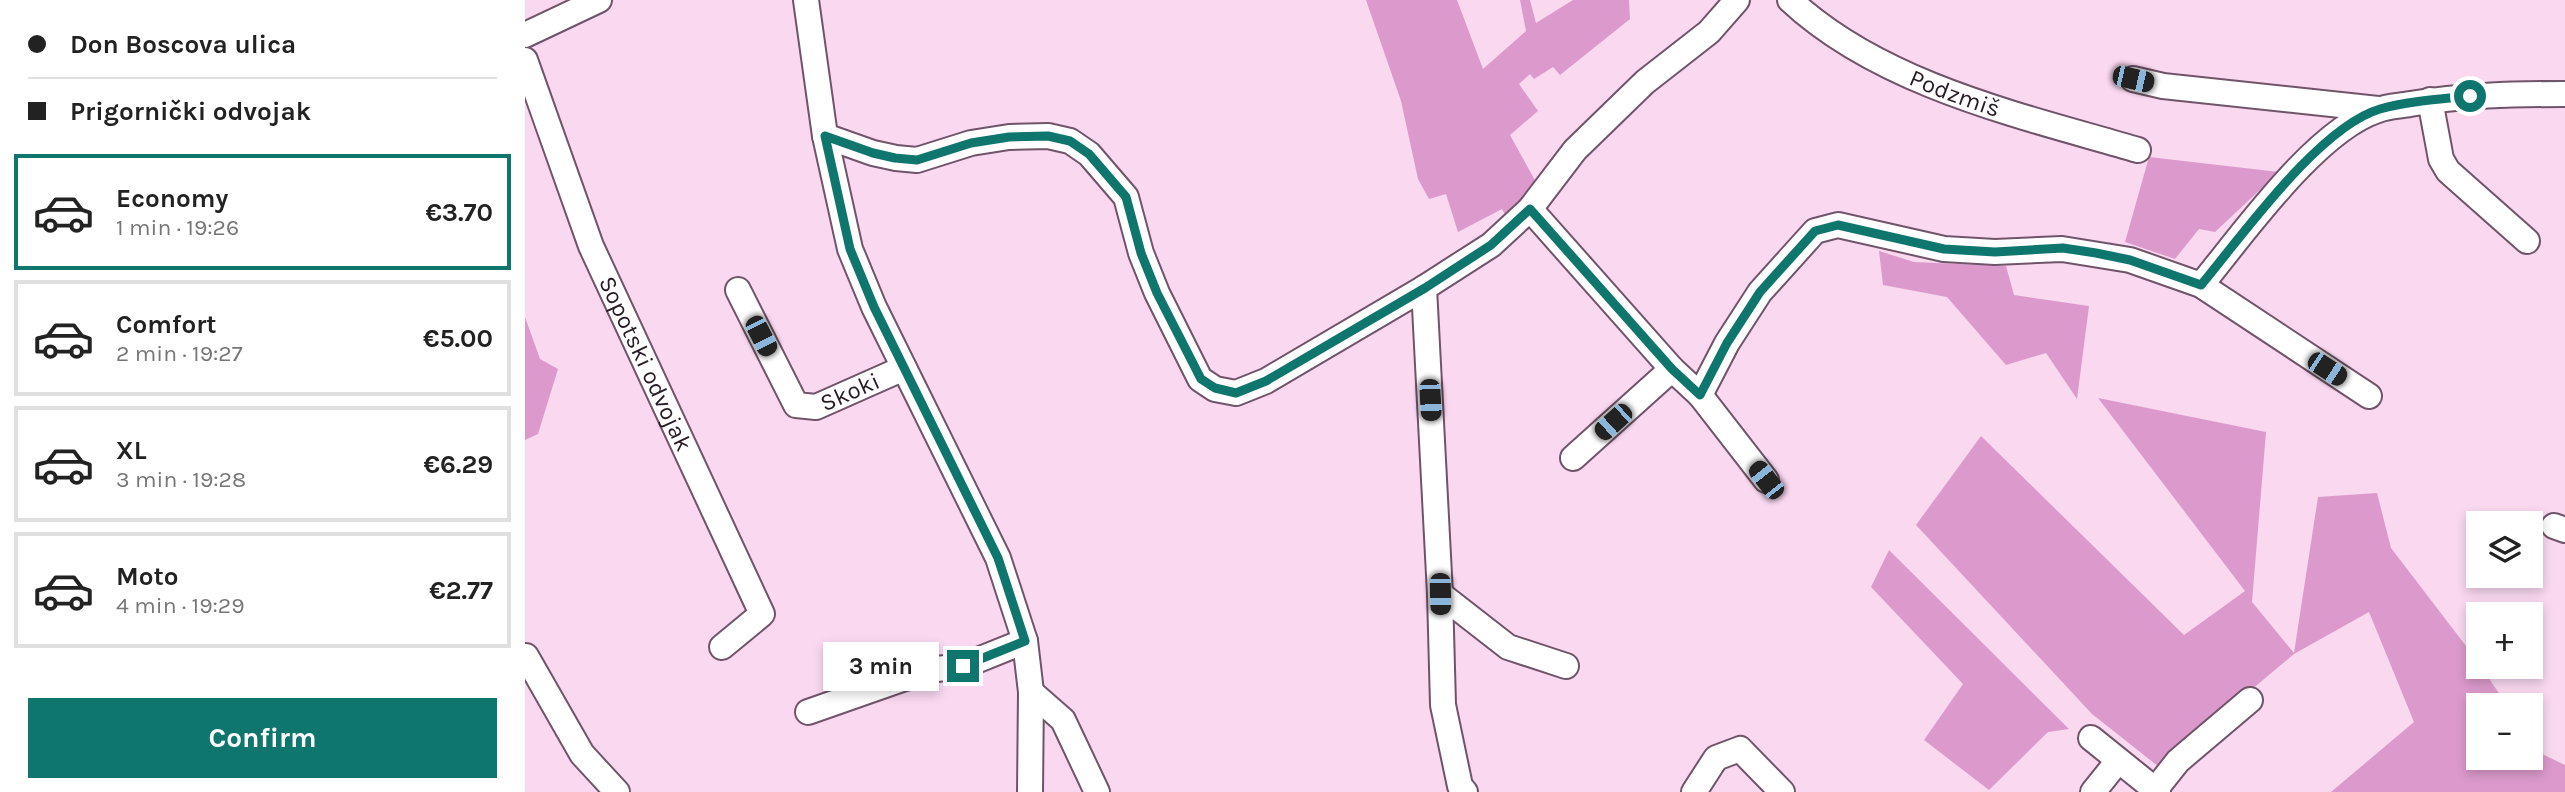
<!DOCTYPE html>
<meta charset="utf-8">
<style>
:root{--surface:#fff;--page:#f2f2f2;--text:#222;--muted:#767676;--line:#e0e0e0;--accent:#0f766e}
body{margin:0;font-family:Karla,sans-serif;background:var(--page);color:var(--text);height:100vh;display:flex;flex-direction:column;font-size:26px;white-space:nowrap}
*{box-sizing:border-box;margin:0}
p{font-size:23px;color:var(--muted)}
.icon{flex:none;width:38px;height:38px;fill:none;stroke:currentColor;stroke-width:2;stroke-linecap:round;stroke-linejoin:round}
.map{position:relative;flex:1;overflow:hidden}
.panel{display:flex;flex-direction:column;background:var(--surface);width:525px}
.panel>*{flex:none}
.top-card{display:grid;align-content:center;height:154px;padding:0 28px;background:var(--surface)}
.fabs{position:absolute;left:1941px;top:511px;display:grid;gap:14px}
.fabs a{display:grid;place-items:center;width:77px;height:77px;border-radius:0px;background:var(--surface);box-shadow:0 4px 10px #0003;font-size:35px}
.end{position:absolute;width:32px;height:32px;margin:-16px;border:9px solid #0f766e;background:#fff;box-shadow:0 0 0 4px #fff}
.from{border-radius:50%}
.bubble{position:absolute;height:49px;border-radius:0px;background:var(--surface);box-shadow:0 4px 10px #0003;font-size:23px;font-weight:700;line-height:49px;text-align:center}
.car{position:absolute;width:21px;height:42px;margin:-21px -10px;border-radius:9px;box-shadow:0 0 5px 2px #0007;background:linear-gradient(#222 24%,#8ab4d8 0 40%,#222 0 76%,#8ab4d8 0 86%,#222 0)}
.top-card b{display:flex;align-items:center;gap:24px;height:66px;font-size:26px}
.top-card b+b{border-top:2px solid var(--line)}
.top-card i{width:18px;height:18px;background:var(--text)}
ul{padding:0;list-style:none}
li{display:flex;align-items:center;gap:21px;height:116px;margin:0 14px 10px;padding:0 14px;border:4px solid var(--line);border-radius:0px}
li div{flex:1}
li b{display:block;font-size:26px}
li em{font-style:normal;font-weight:700}
li.current{border-color:var(--accent)}
li>.icon{width:63px;height:63px;stroke-width:1.5}
.action{display:flex;gap:14px;margin-top:auto;padding:14px 28px}
.action a{flex:1;height:80px;border-radius:0px;background:var(--accent);color:#fff;font-size:28px;font-weight:700;line-height:80px;text-align:center}
main{display:flex;flex:1;min-height:0}
.map>svg:first-child{display:block}
.green{fill:#dc9acc}
.lines{fill:none;stroke-linecap:round;stroke-linejoin:round}
.minor-casing{stroke:#705469;stroke-width:28}
.minor{stroke:#fff;stroke-width:24}
.route{stroke:#0f766e;stroke-width:9}
.labels{text-anchor:middle;stroke-width:5;stroke-linejoin:round;paint-order:stroke}
.street-label{font-size:24px;fill:#271b24;stroke:#fee9f8}
</style>
<main>
<section class="panel">
<div class="top-card">
<b><i class="from"></i>Don Boscova ulica</b>
<b><i></i>Prigornički odvojak</b>
</div>
<ul>
<li class="current"><svg class="icon" aria-label="car" viewBox="0 0 24 24"><path d="M5 17H2v-5l4-1 3-4h7l3 4 3 1v5h-3M9 17h6M6 11h13"/><circle cx="7" cy="17" r="2"/><circle cx="17" cy="17" r="2"/></svg><div><b>Economy</b><p>1 min · 19:26</p></div><em>€3.70</em></li>
<li><svg class="icon" aria-label="car" viewBox="0 0 24 24"><path d="M5 17H2v-5l4-1 3-4h7l3 4 3 1v5h-3M9 17h6M6 11h13"/><circle cx="7" cy="17" r="2"/><circle cx="17" cy="17" r="2"/></svg><div><b>Comfort</b><p>2 min · 19:27</p></div><em>€5.00</em></li>
<li><svg class="icon" aria-label="car" viewBox="0 0 24 24"><path d="M5 17H2v-5l4-1 3-4h7l3 4 3 1v5h-3M9 17h6M6 11h13"/><circle cx="7" cy="17" r="2"/><circle cx="17" cy="17" r="2"/></svg><div><b>XL</b><p>3 min · 19:28</p></div><em>€6.29</em></li>
<li><svg class="icon" aria-label="car" viewBox="0 0 24 24"><path d="M5 17H2v-5l4-1 3-4h7l3 4 3 1v5h-3M9 17h6M6 11h13"/><circle cx="7" cy="17" r="2"/><circle cx="17" cy="17" r="2"/></svg><div><b>Moto</b><p>4 min · 19:29</p></div><em>€2.77</em></li>
</ul>
<div class="action"><a>Confirm</a></div>
</section>
<div class="map">
<svg width="2040" height="792" viewBox="0 0 2040 792">
<rect width="100%" height="100%" fill="#f9d8f0"/>
<g class="green">
<polygon points="841,0 932,0 958,69 1001,31 995,0 1005,0 1011,23 1048,0 1104,0 1105,19 1035,75 1028,67 1009,79 1005,74 994,84 1013,111 985,135 1012,184 985,224 977,209 933,232 921,194 904,199 893,179 876,101"/>
<polygon points="1624,157 1754,172 1690,232 1674,229 1650,259 1600,242"/>
<polygon points="1354,251 1389,262 1481,266 1489,295 1564,306 1552,399 1521,353 1481,365 1422,297 1358,285"/>
<polygon points="0,317 15,359 33,369 13,434 0,440"/>
<polygon points="1573,398 1741,432 1727,602 1769,653 1793,497 1852,493 1866,548 1941,646 1953,663 1953,667 1956,667 1982,705 1953,705 1953,758 2006,758 2006,739 2015,753 2040,765 2040,792 1806,792 1889,722 1844,612 1769,654 1634,767 1567,714 1391,525 1456,436 1659,635 1720,591"/>
<polygon points="1364,550 1544,729 1523,732 1464,790 1399,740 1438,684 1346,587"/>
</g>
<g class="lines">
<defs>
<g id="minor">
<polyline points="281,0 300,136 325,249 349,307 473,558 500,641 506,692 505,792"/>
<path id="s1" d="M 1265,0 C 1356,85 1497,116 1613,150"/>
<polyline points="0,35 74,0"/>
<path id="s2" d="M 0,60 L 66,246 L 237,614 L 197,647"/>
<polyline points="1608,79 1638,86 1853,109"/>
<polyline points="1905,100 1916,159 1923,171 2002,241"/>
<polyline points="300,136 348,153 371,158 392,160 446,143 484,137 523,136 545,141 564,154 601,197 616,253 632,293 675,379 690,389 711,393 741,381 899,288 966,245 1005,209 1050,150 1120,82 1184,32 1212,0"/>
<polyline points="1005,209 1147,369 1175,395 1241,480"/>
<path d="M 1676,285 C 1718,234 1791,130 1853,110 C 1863,106 1875,106 1885,104 C 1938,95 1987,94 2040,94"/>
<polyline points="899,288 915,594 918,705 935,786 940,792"/>
<path id="s3" d="M 213,290 L 271,405 L 291,407 L 379,368"/>
<polyline points="1175,395 1202,343 1235,292 1290,231 1313,225 1419,249 1470,252 1537,249 1605,260 1676,285 1844,396"/>
<polyline points="1048,458 1147,369"/>
<polyline points="2029,526 2040,530"/>
<polyline points="915,594 983,647 1041,666"/>
<polyline points="1,656 57,754 92,792"/>
<polyline points="506,692 538,720 572,792"/>
<polyline points="283,712 403,670 438,666 500,641"/>
<polyline points="1566,738 1633,792"/>
<polyline points="1630,790 1653,761 1725,700"/>
<polyline points="1169,792 1191,758 1215,749 1257,792"/>
<polyline points="1568,792 1593,761"/>
</g>
</defs>
<use href="#minor" class="minor-casing"/>
<use href="#minor" class="minor"/>
</g>
<g class="lines">
<path class="route" d="M 438,666 L 500,641 L 473,558 L 349,307 L 325,249 L 300,136 L 348,153 L 370,158 L 392,160 L 446,143 L 484,137 L 523,136 L 545,141 L 564,154 L 601,197 L 616,253 L 632,293 L 676,379 L 690,388 L 711,393 L 741,381 L 900,288 L 966,245 L 1005,209 L 1147,369 L 1175,395 L 1202,343 L 1235,292 L 1290,231 L 1313,225 L 1419,249 L 1470,252 L 1538,248 L 1571,253 L 1605,260 L 1676,285 C 1717,236 1794,127 1855,109 C 1883,101 1916,99 1945,96"/>
</g>
<g class="labels">
<g class="street-label">
<text dy="8" stroke="none"><textPath href="#s1" startOffset="191">Podzmiš</textPath></text>
<text dy="8" stroke="none"><textPath href="#s2" startOffset="327">Sopotski odvojak</textPath></text>
<text dy="8" stroke="none"><textPath href="#s3" startOffset="186">Skoki</textPath></text>
</g>
</g>
</svg>
<div class="fabs">
<a><svg class="icon" aria-label="layers" viewBox="0 0 24 24"><path d="M12 4l9 5-9 5-9-5zM3 14l9 5 9-5"/></svg></a>
<a>+</a>
<a>−</a>
</div>
<i class="end from" style="left:1945px;top:96px"></i>
<i class="end" style="left:438px;top:666px"></i>
<div class="bubble" style="left:298px;top:642px;width:116px">3 min</div>
<i class="car" style="left:1608px;top:79px;rotate:103deg"></i>
<i class="car" style="left:236px;top:336px;rotate:153deg"></i>
<i class="car" style="left:1802px;top:369px;rotate:123deg"></i>
<i class="car" style="left:905px;top:400px;rotate:177deg"></i>
<i class="car" style="left:1088px;top:422px;rotate:228deg"></i>
<i class="car" style="left:1241px;top:480px;rotate:322deg"></i>
<i class="car" style="left:915px;top:594px;rotate:179deg"></i>
</div>
</main>
